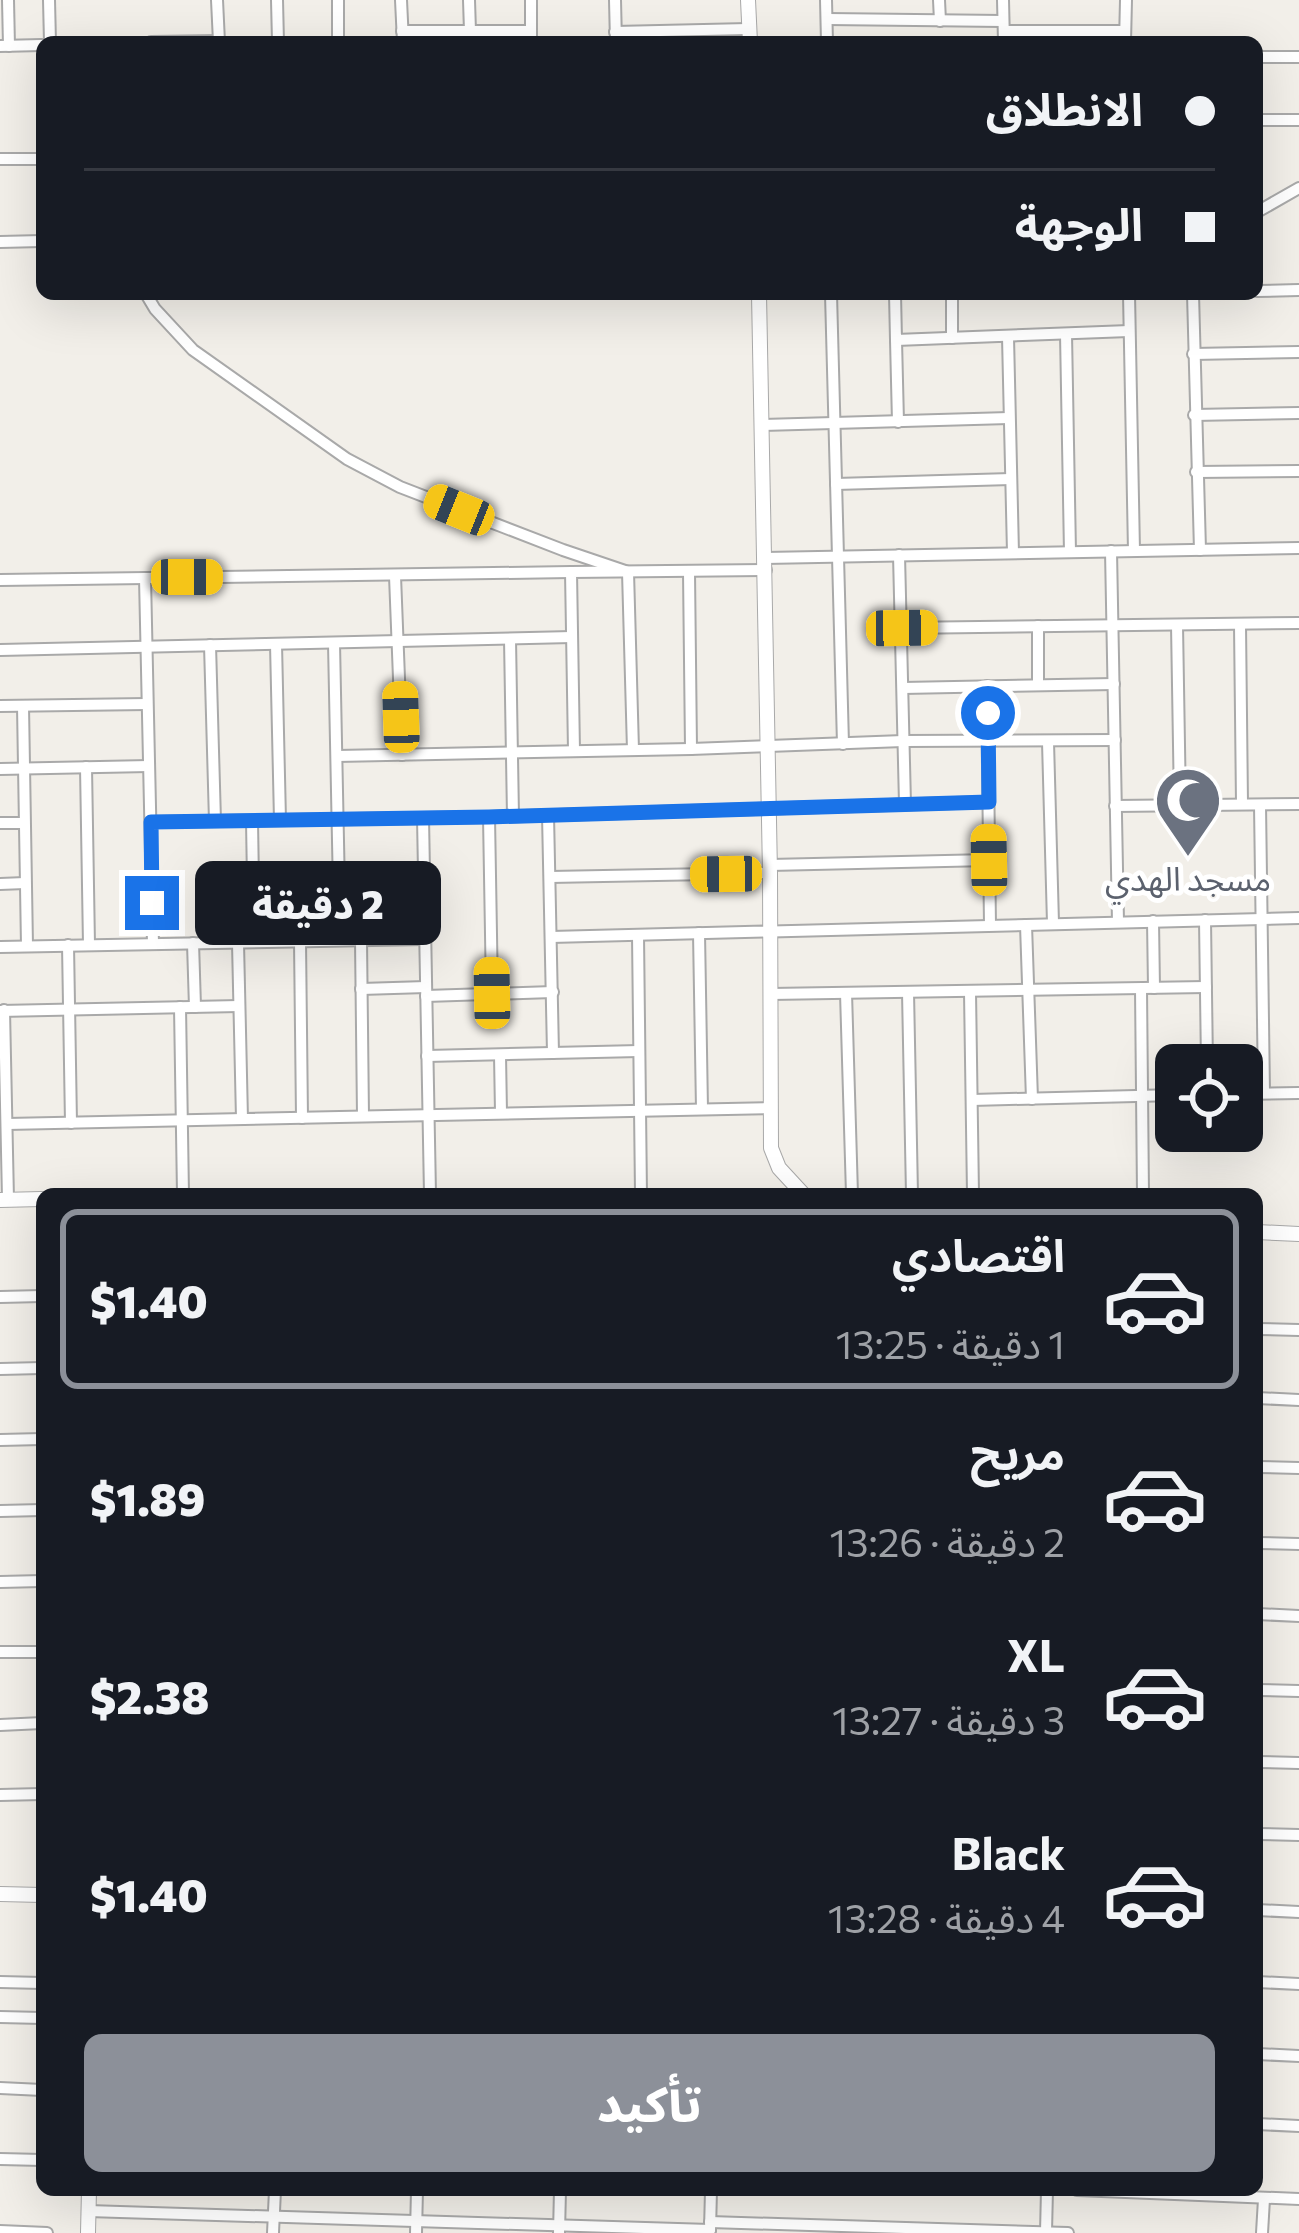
<!DOCTYPE html>
<html lang="ar">
<meta charset="utf-8">
<style>
:root{--surface:#171b24;--page:#242831;--text:#f1f3f6;--muted:#9ea1a6;--line:#363941;--accent:#8c9099}
body{margin:0;font-family:Commissioner,"Noto Sans Arabic",sans-serif;background:var(--page);color:var(--text);direction:rtl;height:100vh;display:flex;flex-direction:column;font-size:45px;white-space:nowrap}
*{box-sizing:border-box;margin:0}
p{font-size:39px;color:var(--muted)}
.icon{flex:none;width:66px;height:66px;fill:none;stroke:currentColor;stroke-width:2;stroke-linecap:round;stroke-linejoin:round}
.map{position:relative;flex:1;overflow:hidden;direction:ltr}
.drawer{position:absolute;left:36px;top:1188px;width:1227px;height:1008px;display:flex;flex-direction:column;background:var(--surface);border-radius:18px;box-shadow:0 12px 48px #0002;direction:rtl}
.drawer>*{flex:none}
.banner{position:absolute;left:36px;top:36px;width:1227px;height:264px;border-radius:18px;box-shadow:0 12px 48px #0002;direction:rtl;display:grid;align-content:center;height:264px;padding:0 48px;background:var(--surface)}
.fabs{position:absolute;left:1155px;top:1044px;display:grid;gap:24px}
.fabs a{display:grid;place-items:center;width:108px;height:108px;border-radius:18px;background:var(--surface);box-shadow:0 12px 48px #0002;font-size:60px}
.end{position:absolute;width:54px;height:54px;margin:-27px;border:15px solid #1a73e8;background:#fff;box-shadow:0 0 0 6px #fff}
.from{border-radius:50%}
.bubble{position:absolute;height:84px;border-radius:18px;background:var(--surface);box-shadow:0 12px 48px #0002;font-size:39px;font-weight:800;line-height:84px;text-align:center;direction:rtl}
.car{position:absolute;width:36px;height:72px;margin:-36px -18px;border-radius:15px;box-shadow:0 0 9px 3px #0007;background:linear-gradient(#f5c518 24%,#345 0 40%,#f5c518 0 76%,#345 0 86%,#f5c518 0)}
.banner b{display:flex;align-items:center;gap:42px;height:114px;font-size:45px}
.banner b+b{border-top:3px solid var(--line)}
.banner i{width:30px;height:30px;background:var(--text)}
ul{padding:21px 0 0;list-style:none}
li{display:flex;align-items:center;gap:36px;height:180px;margin:0 24px 18px;padding:0 24px;border:6px solid transparent;border-radius:18px}
li div{flex:1}
li b{display:block;font-size:45px}
li em{font-style:normal;font-weight:800}
li.on{border-color:var(--accent)}
li>.icon{width:108px;height:108px;stroke-width:1.5}
.cta{display:flex;gap:24px;margin-top:auto;padding:24px 48px}
.cta a{flex:1;height:138px;border-radius:18px;background:var(--accent);color:#fff;font-size:48px;font-weight:800;line-height:138px;text-align:center}
.map>svg:first-child{display:block}
.lines{fill:none;stroke-linecap:round;stroke-linejoin:round}
.minor-casing{stroke:#a9a9a9;stroke-width:14}
.tertiary-casing{stroke:#a9a9a9;stroke-width:16}
.minor{stroke:#fff;stroke-width:10}
.tertiary{stroke:#fff;stroke-width:14}
.route{stroke:#1a73e8;stroke-width:15}
.labels{text-anchor:middle;stroke-width:10;stroke-linejoin:round;paint-order:stroke}
.worship-label{font-size:33px;fill:#5b616d;stroke:#fff}
</style>
<div class="map">
<svg width="1299" height="2233" viewBox="0 0 1299 2233">
<rect width="100%" height="100%" fill="#f2efe9"/>
<g class="lines">
<defs>
<g id="minor">
<polyline points="8,0 9,46"/>
<polyline points="49,0 50,42"/>
<polyline points="217,0 219,42"/>
<polyline points="277,0 278,42"/>
<polyline points="401,0 403,42"/>
<polyline points="469,0 470,31"/>
<polyline points="615,0 616,42"/>
<polyline points="826,0 827,42"/>
<polyline points="939,0 940,21"/>
<polyline points="1003,0 1004,42"/>
<polyline points="827,19 1003,21"/>
<polyline points="402,31 531,31"/>
<polyline points="1004,31 1125,31"/>
<polyline points="615,32 748,29"/>
<polyline points="151,42 219,41"/>
<polyline points="338,42 338,0"/>
<polyline points="531,42 531,0"/>
<polyline points="1125,42 1126,0"/>
<polyline points="0,46 42,45"/>
<polyline points="1257,57 1299,57"/>
<polyline points="1257,120 1299,120"/>
<polyline points="0,159 42,159"/>
<polyline points="1257,212 1299,188"/>
<polyline points="0,242 42,241"/>
<polyline points="1257,291 1299,290"/>
<polyline points="146,294 155,309 193,350 347,459 400,487 563,550 628,572"/>
<polyline points="831,294 843,744"/>
<polyline points="895,294 896,340 1129,331"/>
<polyline points="952,294 952,338"/>
<polyline points="1129,294 1134,551"/>
<polyline points="1193,294 1200,550"/>
<polyline points="1066,334 1070,552"/>
<polyline points="1008,337 1013,553"/>
<polyline points="896,340 898,422"/>
<polyline points="1193,354 1299,352"/>
<polyline points="1194,415 1299,413"/>
<polyline points="763,425 1009,418"/>
<polyline points="1196,472 1299,471"/>
<polyline points="836,484 1011,479"/>
<polyline points="1111,551 1118,922"/>
<polyline points="899,555 905,804"/>
<polyline points="765,558 1299,548"/>
<polyline points="628,572 633,750"/>
<polyline points="689,572 691,749"/>
<polyline points="395,576 402,755"/>
<polyline points="145,578 153,944"/>
<polyline points="0,580 571,572"/>
<polyline points="1177,625 1180,805"/>
<polyline points="1240,625 1242,804"/>
<polyline points="1038,626 1038,685"/>
<polyline points="901,628 1299,623"/>
<polyline points="510,639 513,816"/>
<polyline points="334,643 340,940"/>
<polyline points="276,644 280,820"/>
<polyline points="210,645 215,821"/>
<polyline points="0,650 572,637"/>
<polyline points="987,686 990,925"/>
<polyline points="903,688 1114,684"/>
<polyline points="0,706 147,704"/>
<polyline points="23,706 27,946"/>
<polyline points="1048,742 1053,923"/>
<polyline points="574,751 571,572 766,570"/>
<polyline points="337,756 691,749 903,741 1115,740"/>
<polyline points="86,767 89,945"/>
<polyline points="0,769 149,766"/>
<polyline points="1260,805 1264,1093"/>
<polyline points="1115,806 1299,804"/>
<polyline points="548,815 553,1053"/>
<polyline points="489,817 492,993"/>
<polyline points="423,818 430,1194"/>
<polyline points="252,821 254,942"/>
<polyline points="151,822 489,817 989,802"/>
<polyline points="0,823 24,823"/>
<polyline points="770,865 989,860"/>
<polyline points="550,877 770,873"/>
<polyline points="0,884 25,883"/>
<polyline points="339,892 425,891"/>
<polyline points="1205,920 1207,1065"/>
<polyline points="1153,921 1154,988"/>
<polyline points="1026,925 1032,1099"/>
<polyline points="699,933 702,1109"/>
<polyline points="638,935 641,1194"/>
<polyline points="551,937 1299,918"/>
<polyline points="361,940 363,1116"/>
<polyline points="300,941 302,1118"/>
<polyline points="193,943 195,1007"/>
<polyline points="238,943 242,1119"/>
<polyline points="68,945 71,1123"/>
<polyline points="0,947 425,939"/>
<polyline points="361,989 426,987"/>
<polyline points="1141,989 1143,1194"/>
<polyline points="908,992 912,1194"/>
<polyline points="970,992 973,1194"/>
<polyline points="846,993 852,1194"/>
<polyline points="771,994 1206,987"/>
<polyline points="426,996 553,992"/>
<polyline points="180,1007 183,1194"/>
<polyline points="4,1010 8,1199"/>
<polyline points="0,1011 239,1006"/>
<polyline points="500,1055 501,1113"/>
<polyline points="427,1056 639,1051"/>
<polyline points="1242,1094 1299,1093"/>
<polyline points="972,1100 1176,1095"/>
<polyline points="7,1124 771,1108"/>
<polyline points="0,1297 42,1296"/>
<polyline points="1257,1329 1299,1330"/>
<polyline points="0,1369 42,1368"/>
<polyline points="1257,1398 1299,1400"/>
<polyline points="0,1440 42,1439"/>
<polyline points="1257,1467 1299,1468"/>
<polyline points="0,1511 42,1510"/>
<polyline points="1257,1543 1299,1544"/>
<polyline points="0,1582 42,1581"/>
<polyline points="1257,1614 1299,1616"/>
<polyline points="0,1652 42,1652"/>
<polyline points="1257,1690 1299,1691"/>
<polyline points="0,1725 42,1723"/>
<polyline points="1257,1762 1299,1763"/>
<polyline points="0,1795 42,1794"/>
<polyline points="1257,1834 1299,1835"/>
<polyline points="1257,1910 1299,1912"/>
<polyline points="0,1982 42,1983"/>
<polyline points="1257,1982 1299,1984"/>
<polyline points="0,2017 42,2018"/>
<polyline points="1257,2054 1299,2056"/>
<polyline points="0,2088 42,2090"/>
<polyline points="1257,2124 1299,2126"/>
<polyline points="0,2159 42,2160"/>
<polyline points="1077,2190 1299,2199"/>
<polyline points="88,2211 710,2230"/>
<polyline points="710,2222 1068,2233"/>
<polyline points="710,2230 711,2190"/>
<polyline points="0,2231 47,2233"/>
<polyline points="1046,2232 1047,2190"/>
<polyline points="273,2233 275,2190"/>
<polyline points="416,2233 417,2190"/>
<polyline points="559,2233 560,2190"/>
<polyline points="1262,2233 1264,2199"/>
</g>
<g id="tertiary">
<polyline points="748,0 750,42"/>
<polyline points="759,294 770,873 771,1148 779,1168 803,1194"/>
<polyline points="0,1200 42,1199"/>
<polyline points="1257,1232 1299,1234"/>
<polyline points="0,1894 42,1895"/>
<polyline points="88,2233 89,2190"/>
</g>
</defs>
<use href="#minor" class="minor-casing"/>
<use href="#tertiary" class="tertiary-casing"/>
<use href="#minor" class="minor"/>
<use href="#tertiary" class="tertiary"/>
</g>
<g class="lines">
<polyline class="route" points="152,903 151,822 489,817 989,802 988,713"/>
</g>
<defs>
<symbol id="mosque-pin" viewBox="-11 -11 22 30"><path d="M0 17L-7.5 6A9.5 9.5 0 1 1 7.5 6Z" fill="#6b7280" stroke="#fff"/><path d="M3.5-4.9A6 6 0 1 0 3.5 4.9A5 5 0 1 1 3.5-4.9Z" fill="#fff"/></symbol>
</defs>
<g fill-rule="evenodd">
<use href="#mosque-pin" x="1150" y="762" width="76" height="104"/>
</g>
<g class="labels">
<g class="worship-label">
<text x="1188" y="891">مسجد الهدي</text>
</g>
</g>
</svg>
<div class="fabs">
<a><svg class="icon" aria-label="locate" viewBox="0 0 24 24"><circle cx="12" cy="12" r="6"/><path d="M12 2v4M12 18v4M2 12h4M18 12h4"/></svg></a>
</div>
<i class="end from" style="left:988px;top:713px"></i>
<i class="end" style="left:152px;top:903px"></i>
<div class="bubble" style="left:195px;top:861px;width:246px">2 دقيقة</div>
<i class="car" style="left:459px;top:510px;rotate:292deg"></i>
<i class="car" style="left:187px;top:577px;rotate:90deg"></i>
<i class="car" style="left:902px;top:628px;rotate:89deg"></i>
<i class="car" style="left:401px;top:717px;rotate:358deg"></i>
<i class="car" style="left:989px;top:860px;rotate:359deg"></i>
<i class="car" style="left:726px;top:874px;rotate:269deg"></i>
<i class="car" style="left:492px;top:993px;rotate:359deg"></i>
<div class="banner">
<b><i class="from"></i>الانطلاق</b>
<b><i></i>الوجهة</b>
</div>
<section class="drawer">
<ul>
<li class="on"><svg class="icon" aria-label="car" viewBox="0 0 24 24"><path d="M5 17H2v-5l4-1 3-4h7l3 4 3 1v5h-3M9 17h6M6 11h13"/><circle cx="7" cy="17" r="2"/><circle cx="17" cy="17" r="2"/></svg><div><b>اقتصادي</b><p>1 دقيقة · 13:25</p></div><em>$1.40</em></li>
<li><svg class="icon" aria-label="car" viewBox="0 0 24 24"><path d="M5 17H2v-5l4-1 3-4h7l3 4 3 1v5h-3M9 17h6M6 11h13"/><circle cx="7" cy="17" r="2"/><circle cx="17" cy="17" r="2"/></svg><div><b>مريح</b><p>2 دقيقة · 13:26</p></div><em>$1.89</em></li>
<li><svg class="icon" aria-label="car" viewBox="0 0 24 24"><path d="M5 17H2v-5l4-1 3-4h7l3 4 3 1v5h-3M9 17h6M6 11h13"/><circle cx="7" cy="17" r="2"/><circle cx="17" cy="17" r="2"/></svg><div><b>XL</b><p>3 دقيقة · 13:27</p></div><em>$2.38</em></li>
<li><svg class="icon" aria-label="car" viewBox="0 0 24 24"><path d="M5 17H2v-5l4-1 3-4h7l3 4 3 1v5h-3M9 17h6M6 11h13"/><circle cx="7" cy="17" r="2"/><circle cx="17" cy="17" r="2"/></svg><div><b>Black</b><p>4 دقيقة · 13:28</p></div><em>$1.40</em></li>
</ul>
<div class="cta"><a>تأكيد</a></div>
</section>
</div>
